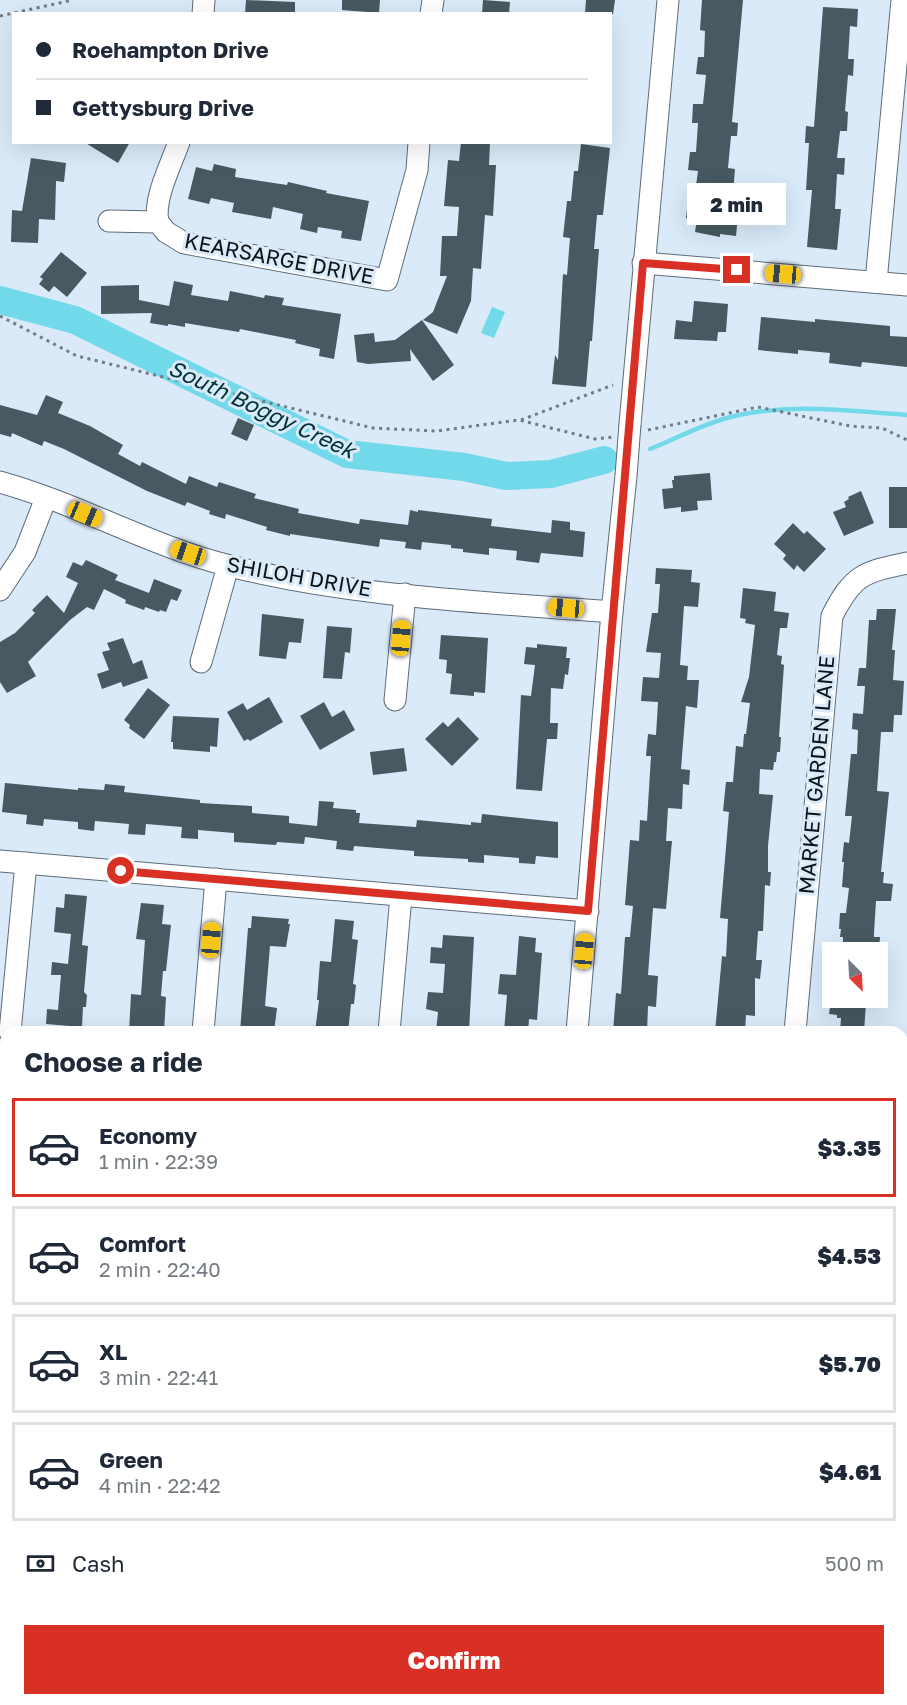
<!DOCTYPE html>
<meta charset="utf-8">
<style>
:root{--surface:#fff;--page:#f2f2f3;--text:#1f2937;--muted:#747a83;--line:#e0e1e3;--accent:#d93025}
body{margin:0;font-family:"Golos Text",sans-serif;background:var(--page);color:var(--text);height:100vh;display:flex;flex-direction:column;font-size:22px;white-space:nowrap}
*{box-sizing:border-box;margin:0}
p{font-size:20px;color:var(--muted)}
.icon{flex:none;width:33px;height:33px;fill:none;stroke:currentColor;stroke-width:2;stroke-linecap:round;stroke-linejoin:round}
.map{position:relative;flex:1;overflow:hidden}
.sheet{position:absolute;left:0px;top:1026px;width:908px;height:680px;display:flex;flex-direction:column;background:var(--surface);border-radius:18px 18px 0 0;box-shadow:0 6px 24px #0002}
.sheet>*{flex:none}
.guide{position:absolute;left:12px;top:12px;width:600px;height:132px;border-radius:0px;box-shadow:0 6px 24px #0002;display:grid;align-content:center;height:132px;padding:0 24px;background:var(--surface)}
.needle{width:39px;rotate:156deg}
.tools{position:absolute;left:822px;top:942px;display:grid;gap:12px}
.tools a{display:grid;place-items:center;width:66px;height:66px;border-radius:0px;background:var(--surface);box-shadow:0 6px 24px #0002;font-size:30px}
.end{position:absolute;width:27px;height:27px;margin:-14px;border:8px solid #d93025;background:#fff;box-shadow:0 0 0 3px #fff}
.from{border-radius:50%}
.bubble{position:absolute;height:42px;border-radius:0px;background:var(--surface);box-shadow:0 6px 24px #0002;font-size:20px;font-weight:800;line-height:42px;text-align:center}
.car{position:absolute;width:18px;height:36px;margin:-18px -9px;border-radius:8px;box-shadow:0 0 4px 2px #0007;background:linear-gradient(#f5c518 24%,#345 0 40%,#f5c518 0 76%,#345 0 86%,#f5c518 0)}
.guide b{display:flex;align-items:center;gap:21px;height:57px;font-size:22px}
.guide b+b{border-top:2px solid var(--line)}
.guide i{width:15px;height:15px;background:var(--text)}
ul{padding:0;list-style:none}
li{display:flex;align-items:center;gap:18px;height:99px;margin:0 12px 9px;padding:0 12px;border:3px solid var(--line);border-radius:0px}
li div{flex:1}
li b{display:block;font-size:22px}
li em{font-style:normal;font-weight:800}
li.active{border-color:var(--accent)}
li>.icon{width:54px;height:54px;stroke-width:1.5}
h2{padding:0 24px;font-size:27px;line-height:72px}
.pay{display:flex;align-items:center;gap:15px;height:66px;padding:0 24px;font-size:22px}
.pay p{margin-inline-start:auto}
.button{display:flex;gap:12px;margin-top:auto;padding:12px 24px}
.button a{flex:1;height:69px;border-radius:0px;background:var(--accent);color:#fff;font-size:24px;font-weight:800;line-height:69px;text-align:center}
.map>svg:first-child{display:block}
.water{fill:#71d9ea}
.lines{fill:none;stroke-linecap:round;stroke-linejoin:round}
.stream{stroke:#71d9ea;stroke-width:4.5}
.river{stroke:#71d9ea;stroke-width:28}
.building{fill:#475961}
.minor-casing{stroke:#5e6c79;stroke-width:23}
.major-casing{stroke:#667ba5;stroke-width:29}
.path{stroke:#717c85;stroke-width:3;stroke-dasharray:3 4.5;stroke-linecap:butt}
.minor{stroke:#fff;stroke-width:21}
.major{stroke:#c1d2f7;stroke-width:27}
.minor-bridge-casing{stroke:#5e6c79;stroke-width:23;stroke-linecap:butt}
.minor-bridge{stroke:#fff;stroke-width:21}
.route{stroke:#d93025;stroke-width:8}
.labels{text-anchor:middle;stroke-width:6;stroke-linejoin:round;paint-order:stroke}
.street-label{font-size:21px;fill:#0c1217;stroke:#daeaf8}
.water-label{font-size:22px;font-style:italic;fill:#003239;stroke:#daeaf8}
</style>
<div class="map">
<svg width="907" height="1705" viewBox="0 0 907 1705">
<rect width="100%" height="100%" fill="#daeaf8"/>
<polygon class="water" points="492,307 505,312 494,338 481,333"/>
<g class="lines">
<path class="stream" d="M 650,449 C 675,439 701,425 727,418 C 785,402 848,411 907,415"/>
<polyline class="river" points="0,300 75,320 347,454 464,467 506,476 551,474 604,460"/>
</g>
<g class="building">
<polygon points="246,0 295,2 295,14 245,14"/>
<polygon points="342,0 380,0 379,13 342,10"/>
<polygon points="483,0 510,2 509,14 482,14"/>
<polygon points="586,0 615,0 613,14 585,14"/>
<polygon points="702,0 743,0 732,122 738,123 737,136 731,136 728,168 735,169 732,204 739,204 736,236 720,234 720,237 695,232 697,219 686,218 688,200 694,200 698,171 688,170 690,152 696,152 698,123 692,123 693,104 703,104 706,75 696,74 698,57 704,57 705,31 700,30"/>
<polygon points="823,7 858,9 857,27 850,26 848,59 854,59 853,76 848,75 845,111 848,112 847,131 840,131 837,158 845,158 844,175 837,174 835,209 841,209 837,250 807,247 812,190 806,190 809,143 805,143 806,126 814,127"/>
<polygon points="84,142 130,142 118,163"/>
<polygon points="461,142 490,143 489,165 496,165 493,216 485,215 481,269 473,268 471,301 457,334 423,320 433,312 447,276 440,276 442,236 457,236 459,207 444,206 448,160 459,161"/>
<polygon points="581,144 610,148 603,215 597,215 594,249 599,249 592,341 590,341 586,387 552,384 555,355 558,360 563,274 567,275 570,238 563,237 567,201 571,201 574,171 578,171"/>
<polygon points="31,158 66,163 64,182 56,181 55,220 39,219 38,243 11,242 12,210 22,211"/>
<polygon points="214,164 236,169 235,177 287,185 288,182 327,191 326,193 369,201 361,241 341,238 342,231 318,227 317,233 300,229 303,214 273,207 271,219 232,212 234,203 211,198 209,204 188,199 196,167 212,171"/>
<polygon points="61,252 87,273 67,297 54,286 49,292 39,284 43,279 40,277"/>
<polygon points="174,281 193,285 191,295 228,301 230,291 264,298 265,295 284,298 282,305 341,314 334,359 319,356 320,349 295,343 296,340 260,333 240,329 239,332 185,323 185,327 168,324 168,326 150,323 152,313 101,314 101,286 139,285 139,300 169,306"/>
<polygon points="694,301 728,304 726,332 718,332 717,341 674,339 676,320 692,322"/>
<polygon points="761,317 815,322 815,319 890,326 890,336 907,337 907,367 862,362 861,367 829,363 830,353 798,350 798,354 758,350"/>
<polygon points="422,320 454,365 433,381 410,349 411,361 368,364 357,362 354,335 374,333 375,342 395,340"/>
<polygon points="46,395 63,402 58,413 90,426 123,445 118,454 140,466 142,462 186,484 189,476 217,487 219,482 256,494 254,498 299,509 298,513 359,524 360,519 408,525 410,510 418,512 418,510 492,519 491,526 551,533 552,520 570,522 570,530 585,532 583,557 541,553 539,563 516,560 517,551 489,548 489,555 463,552 463,549 451,548 451,545 422,542 421,550 405,548 406,542 380,539 379,547 290,534 290,536 266,530 267,527 226,514 225,519 209,514 210,511 187,502 185,506 147,491 64,449 44,441 42,446 12,433 11,437 0,434 0,405 37,415"/>
<polygon points="238,418 254,425 247,441 231,434"/>
<polygon points="710,473 712,500 697,501 698,510 681,512 681,507 664,509 662,489 673,488 672,480 674,480 674,476"/>
<rect x="889" y="487" width="18" height="41"/>
<polygon points="861,491 874,523 844,536 833,512 846,507 844,502 849,499 848,497"/>
<polygon points="793,523 804,534 807,531 826,549 804,572 797,565 794,570 783,559 786,555 774,544"/>
<polygon points="86,560 118,575 115,580 149,593 154,579 182,590 177,601 171,599 166,612 160,610 159,612 145,607 144,610 125,603 126,600 104,589 94,610 87,607 70,620 28,662 36,676 7,693 0,682 0,642 15,633 35,613 32,610 47,595 64,613 78,583 66,577 73,562 82,566"/>
<polygon points="656,568 692,570 691,582 700,583 698,607 684,606 680,665 688,666 687,680 699,680 697,708 686,706 681,769 690,770 689,785 683,784 682,809 668,808 666,841 672,841 666,909 653,908 648,975 658,976 656,1007 648,1006 647,1032 613,1032 616,993 621,994 625,937 630,937 633,906 625,905 630,840 639,841 640,820 647,821 651,756 646,756 648,734 656,735 658,702 641,701 643,677 659,678 661,653 646,652 652,613 658,613 660,584 655,584"/>
<polygon points="743,588 776,592 774,611 789,613 787,628 780,628 777,655 782,656 781,664 784,665 779,737 781,737 780,752 777,752 776,762 774,762 773,770 760,769 759,794 773,795 768,846 768,872 771,872 770,886 765,885 763,931 758,931 756,960 762,960 760,979 755,978 755,1016 746,1015 745,1032 715,1032 722,956 726,957 728,919 720,918 729,812 723,811 726,782 733,782 736,746 743,747 744,734 746,734 750,703 741,702 749,677 755,625 745,623 746,619 740,618"/>
<polygon points="877,609 896,609 892,650 895,650 893,680 904,681 902,715 894,715 893,732 881,732 877,791 889,792 881,872 884,872 883,883 893,884 891,901 876,901 874,933 874,937 880,937 879,951 843,947 843,937 840,937 841,929 839,929 840,913 846,913 849,888 842,887 844,862 842,862 844,842 849,843 852,816 845,816 851,754 857,754 858,730 852,729 853,713 863,714 865,686 857,686 859,668 866,668 869,620 876,620"/>
<polygon points="262,614 304,619 301,643 289,642 286,659 259,656"/>
<polygon points="327,626 352,628 350,653 345,652 342,679 323,678"/>
<polygon points="441,635 488,638 485,693 474,692 474,696 450,694 452,674 446,673 447,660 439,659"/>
<polygon points="123,638 133,664 142,660 148,678 123,687 121,682 102,689 97,674 109,670 102,652 110,650 107,643"/>
<polygon points="537,644 567,647 566,658 570,658 568,675 565,674 563,689 551,688 550,723 558,723 557,739 547,739 542,791 516,789 521,695 531,696 535,665 524,664 526,647 537,648"/>
<polygon points="148,688 170,705 144,739 129,728 130,725 124,720"/>
<polygon points="269,697 283,722 250,741 248,739 244,741 227,712 243,703 247,710"/>
<polygon points="324,702 332,717 344,710 355,730 320,750 300,716"/>
<polygon points="173,716 219,718 217,747 210,746 210,752 173,749 173,742 171,742"/>
<polygon points="458,717 479,739 452,766 425,739 443,722 448,727"/>
<polygon points="404,748 407,771 373,775 370,752"/>
<polygon points="5,783 78,790 78,788 104,790 105,784 125,786 124,792 200,800 200,803 252,806 252,813 289,816 289,823 317,826 319,801 334,802 333,808 356,810 356,813 360,813 359,823 416,827 417,820 471,825 471,822 481,823 482,814 558,822 558,858 536,856 535,864 519,863 519,858 484,855 484,863 468,862 468,859 414,856 414,851 354,846 353,851 336,849 337,841 305,837 304,844 277,842 276,845 234,842 234,833 198,830 198,839 181,838 182,827 146,824 145,835 128,834 129,824 95,821 94,831 78,829 78,822 44,819 43,826 26,824 27,815 2,812"/>
<polygon points="65,894 87,896 82,945 88,946 84,992 87,995 86,1007 83,1007 82,1027 46,1024 47,1009 58,1010 61,975 51,975 52,962 68,964 71,934 54,932 56,907 64,908"/>
<polygon points="141,903 164,905 162,924 171,925 166,971 163,971 161,996 166,997 164,1032 129,1032 131,994 141,995 145,940 136,939"/>
<polygon points="252,916 289,919 288,924 290,924 286,947 270,946 265,1006 277,1008 274,1032 240,1032 248,928 251,928"/>
<polygon points="335,919 354,921 352,939 358,940 353,984 356,985 354,1004 351,1004 348,1032 315,1032 319,1000 317,1000 320,961 331,962"/>
<polygon points="443,935 474,937 469,1032 436,1032 438,1012 426,1009 428,992 443,993 445,964 430,963 431,947 442,948"/>
<polygon points="519,936 536,938 535,952 542,953 537,1020 529,1019 528,1032 504,1032 507,995 498,994 500,974 516,975"/>
<polygon points="831,1000 866,1003 864,1032 840,1032 841,1018 837,1018 837,1015 829,1014"/>
</g>
<g class="lines">
<defs>
<g id="minor">
<polyline points="203,14 204,0"/>
<polyline points="431,14 433,0"/>
<polyline points="109,221 158,222 166,232 184,243 387,280 417,170 419,142"/>
<path d="M 158,222 C 153,199 171,165 179,142"/>
<polyline points="643,263 907,285"/>
<polyline points="876,282 902,0"/>
<polyline points="630,424 668,0"/>
<path d="M 0,482 C 79,504 150,546 230,566 C 354,597 485,602 612,612"/>
<polyline points="0,590 25,552 46,498"/>
<polyline points="201,662 228,566"/>
<polyline points="395,700 405,594"/>
<polyline points="0,861 588,911"/>
<polyline points="10,1032 26,863"/>
<polyline points="203,1032 216,879"/>
<polyline points="389,1032 401,896"/>
<polyline points="577,1032 612,612 626,476"/>
<path d="M 795,1032 L 832,616 C 853,575 863,572 907,563"/>
<polyline points="0,1135 6,1074"/>
<polyline points="902,1184 907,1185"/>
<polyline points="902,1400 907,1400"/>
<polyline points="0,1517 6,1520"/>
<polyline points="618,1705 621,1700"/>
</g>
<g id="major">
<polyline points="902,1638 907,1630"/>
<polyline points="902,1695 907,1686"/>
<polyline points="864,1705 867,1700"/>
</g>
</defs>
<use href="#minor" class="minor-casing"/>
<use href="#major" class="major-casing"/>
<g class="path">
<polyline points="0,16 73,0"/>
<polyline points="0,316 77,356 373,428 437,431 519,420 595,439 613,437"/>
<polyline points="521,420 613,385"/>
<polyline points="648,430 758,407 850,426 882,428 907,440"/>
</g>
<use href="#minor" class="minor"/>
<use href="#major" class="major"/>
<defs>
<polyline id="minor-bridge" points="626,476 630,424"/>
</defs>
<use href="#minor-bridge" class="minor-bridge-casing"/>
<use href="#minor-bridge" class="minor-bridge"/>
</g>
<g class="lines">
<polyline class="route" points="121,871 588,911 643,263 737,270"/>
</g>
<g class="labels">
<g class="street-label">
<text transform="translate(279 259) rotate(11)" y="7">KEARSARGE DRIVE</text>
<text transform="translate(299 577) rotate(10)" y="7">SHILOH DRIVE</text>
<text transform="translate(817 775) rotate(-85)" y="7">MARKET GARDEN LANE</text>
</g>
<g class="water-label">
<text transform="translate(262 409) rotate(25)" y="8">South Boggy Creek</text>
</g>
</g>
</svg>
<div class="tools">
<a><svg class="needle" viewBox="-14 -14 28 28"><path d="M0-13l5 13h-10z" fill="#e53935"/><path d="M0 13l5-13h-10z" fill="#747a83"/></svg></a>
</div>
<i class="end from" style="left:121px;top:871px"></i>
<i class="end" style="left:737px;top:270px"></i>
<div class="bubble" style="left:687px;top:183px;width:99px">2 min</div>
<i class="car" style="left:783px;top:274px;rotate:275deg"></i>
<i class="car" style="left:85px;top:514px;rotate:113deg"></i>
<i class="car" style="left:188px;top:553px;rotate:288deg"></i>
<i class="car" style="left:566px;top:608px;rotate:275deg"></i>
<i class="car" style="left:401px;top:638px;rotate:5deg"></i>
<i class="car" style="left:211px;top:940px;rotate:5deg"></i>
<i class="car" style="left:584px;top:951px;rotate:5deg"></i>
<div class="guide">
<b><i class="from"></i>Roehampton Drive</b>
<b><i></i>Gettysburg Drive</b>
</div>
<section class="sheet">
<h2>Choose a ride</h2>
<ul>
<li class="active"><svg class="icon" aria-label="car" viewBox="0 0 24 24"><path d="M5 17H2v-5l4-1 3-4h7l3 4 3 1v5h-3M9 17h6M6 11h13"/><circle cx="7" cy="17" r="2"/><circle cx="17" cy="17" r="2"/></svg><div><b>Economy</b><p>1 min · 22:39</p></div><em>$3.35</em></li>
<li><svg class="icon" aria-label="car" viewBox="0 0 24 24"><path d="M5 17H2v-5l4-1 3-4h7l3 4 3 1v5h-3M9 17h6M6 11h13"/><circle cx="7" cy="17" r="2"/><circle cx="17" cy="17" r="2"/></svg><div><b>Comfort</b><p>2 min · 22:40</p></div><em>$4.53</em></li>
<li><svg class="icon" aria-label="car" viewBox="0 0 24 24"><path d="M5 17H2v-5l4-1 3-4h7l3 4 3 1v5h-3M9 17h6M6 11h13"/><circle cx="7" cy="17" r="2"/><circle cx="17" cy="17" r="2"/></svg><div><b>XL</b><p>3 min · 22:41</p></div><em>$5.70</em></li>
<li><svg class="icon" aria-label="car" viewBox="0 0 24 24"><path d="M5 17H2v-5l4-1 3-4h7l3 4 3 1v5h-3M9 17h6M6 11h13"/><circle cx="7" cy="17" r="2"/><circle cx="17" cy="17" r="2"/></svg><div><b>Green</b><p>4 min · 22:42</p></div><em>$4.61</em></li>
</ul>
<div class="pay"><svg class="icon" aria-label="cash" viewBox="0 0 24 24"><path d="M3 7h18v10H3z"/><circle cx="12" cy="12" r="2"/></svg>Cash<p>500 m</p></div>
<div class="button"><a>Confirm</a></div>
</section>
</div>
